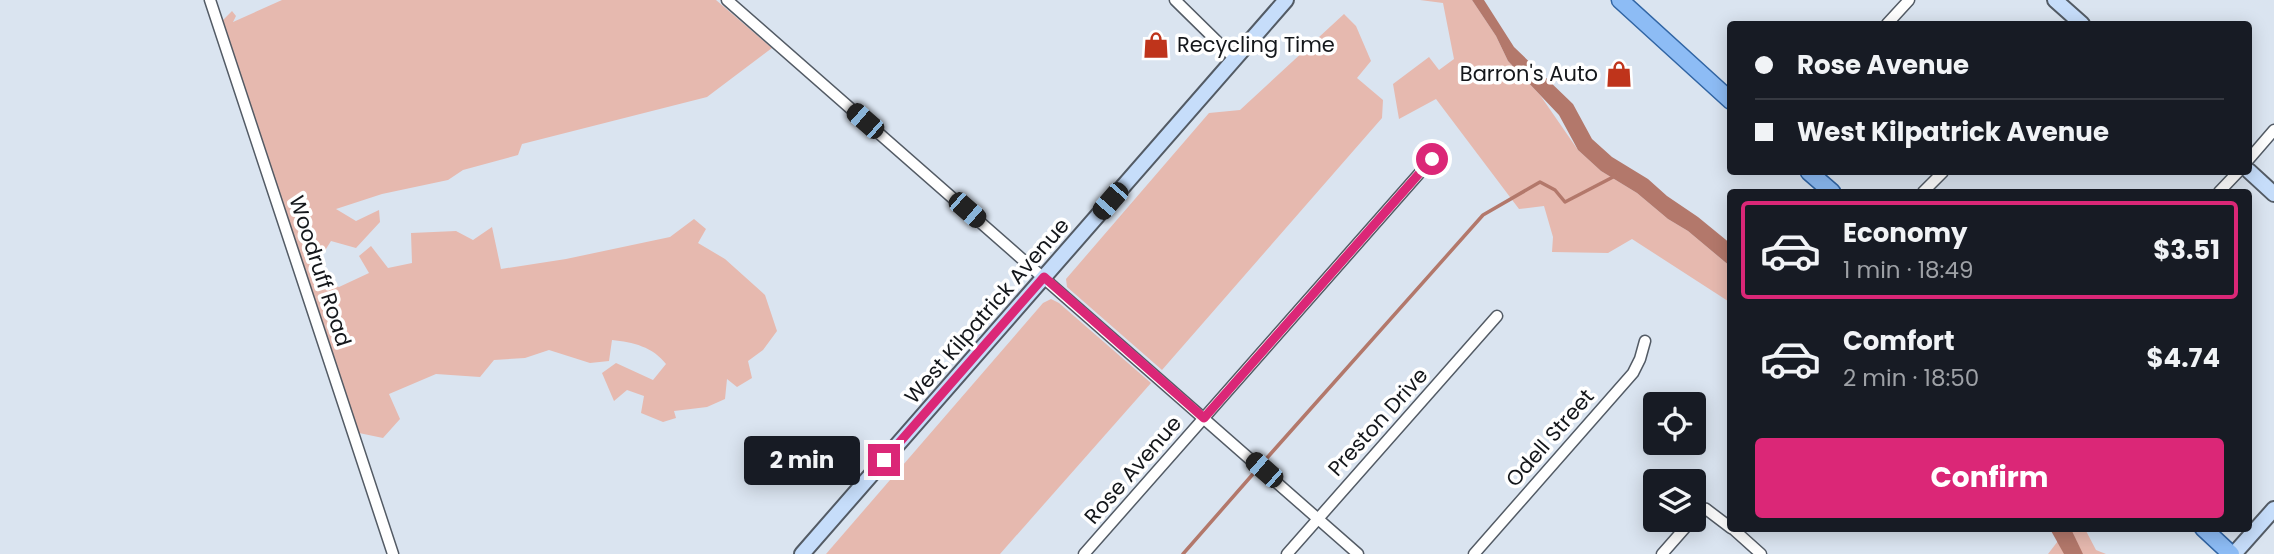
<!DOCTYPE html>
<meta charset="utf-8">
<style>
:root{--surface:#171b24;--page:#242831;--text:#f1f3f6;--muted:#9ea1a6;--line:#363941;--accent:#db2777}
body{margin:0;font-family:Poppins,sans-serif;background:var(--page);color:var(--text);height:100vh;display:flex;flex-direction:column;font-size:26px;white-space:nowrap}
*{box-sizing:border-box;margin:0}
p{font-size:23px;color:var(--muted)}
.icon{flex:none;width:38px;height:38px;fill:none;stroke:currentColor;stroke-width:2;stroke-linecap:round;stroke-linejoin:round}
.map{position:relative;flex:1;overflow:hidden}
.side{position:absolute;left:1727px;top:189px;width:525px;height:343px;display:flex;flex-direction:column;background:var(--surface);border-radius:7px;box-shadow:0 4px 18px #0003}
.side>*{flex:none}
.top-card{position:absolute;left:1727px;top:21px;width:525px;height:154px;border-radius:7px;box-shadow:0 4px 18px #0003;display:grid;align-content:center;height:154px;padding:0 28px;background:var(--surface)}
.tools{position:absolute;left:1643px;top:392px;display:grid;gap:14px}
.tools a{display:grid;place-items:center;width:63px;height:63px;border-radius:7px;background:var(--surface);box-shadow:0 4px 18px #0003;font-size:35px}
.end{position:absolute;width:32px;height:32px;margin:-16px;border:9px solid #db2777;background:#fff;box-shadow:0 0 0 4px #fff}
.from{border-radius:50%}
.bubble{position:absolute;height:49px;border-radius:7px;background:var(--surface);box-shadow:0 4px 18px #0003;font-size:23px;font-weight:700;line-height:49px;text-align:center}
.car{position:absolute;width:21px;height:42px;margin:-21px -10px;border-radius:9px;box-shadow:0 0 5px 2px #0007;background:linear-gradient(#222 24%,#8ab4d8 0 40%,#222 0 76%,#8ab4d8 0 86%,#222 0)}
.top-card b{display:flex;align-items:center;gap:24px;height:66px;font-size:26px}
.top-card b+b{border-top:2px solid var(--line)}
.top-card i{width:18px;height:18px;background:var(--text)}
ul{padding:12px 0 0;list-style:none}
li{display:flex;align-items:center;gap:21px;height:98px;margin:0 14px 10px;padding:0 14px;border:4px solid transparent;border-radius:7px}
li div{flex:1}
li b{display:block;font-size:26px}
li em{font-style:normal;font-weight:700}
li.current{border-color:var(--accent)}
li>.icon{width:63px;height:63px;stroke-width:1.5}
.action{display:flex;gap:14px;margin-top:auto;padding:14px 28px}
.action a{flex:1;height:80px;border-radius:7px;background:var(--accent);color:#fff;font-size:28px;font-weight:700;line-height:80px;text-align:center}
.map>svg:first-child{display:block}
.green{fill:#e6b9af}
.water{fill:#b3786b}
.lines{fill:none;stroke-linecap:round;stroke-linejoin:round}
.stream{stroke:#b3786b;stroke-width:3.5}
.street-casing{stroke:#535b65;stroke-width:13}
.secondary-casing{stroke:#535b65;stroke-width:18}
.primary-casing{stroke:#3165a4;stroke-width:19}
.street{stroke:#fff;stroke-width:10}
.secondary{stroke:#c6ddfa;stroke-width:14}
.primary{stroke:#8dbcf5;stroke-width:16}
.route{stroke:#db2777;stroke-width:9}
.labels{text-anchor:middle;stroke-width:7;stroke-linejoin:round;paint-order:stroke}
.poi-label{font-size:21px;fill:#14171b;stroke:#fff;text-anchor:start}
.street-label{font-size:21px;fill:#14171b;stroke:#fff}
</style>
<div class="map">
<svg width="2274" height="554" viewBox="0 0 2274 554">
<rect width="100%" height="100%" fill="#dae4f0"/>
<g class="green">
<path d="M 282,0 L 716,0 L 772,48 L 707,97 L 522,144 L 518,155 L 463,170 L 448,180 L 382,194 L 336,209 L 356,221 L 379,210 L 380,222 L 356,248 L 331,241 L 319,260 L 323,283 L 339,287 L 369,273 L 359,256 L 371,246 L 388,268 L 412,263 L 411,233 L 456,231 L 473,240 L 492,227 L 501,269 L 566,259 L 670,237 L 694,219 L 706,229 L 698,243 L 725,259 L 765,295 L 777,331 L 763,350 L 748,361 L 752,378 L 737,387 L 727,379 L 725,399 L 707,407 L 674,411 L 676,418 L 663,422 L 641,413 L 644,396 L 627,390 L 614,401 L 602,373 L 616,363 L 653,380 L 666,364 C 653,347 633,342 612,340 L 609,361 L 590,363 L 549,350 L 525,358 L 494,360 L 480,377 L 436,374 L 389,394 L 400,419 L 383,438 L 359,433 L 221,22 L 232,11 L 236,16 L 233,22 Z"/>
<polygon points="1420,0 1472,0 1496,36 1508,61 1540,95 1578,150 1601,171 1637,193 1668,219 1688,231 1731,267 1731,303 1632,239 1608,253 1552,252 1553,237 1544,206 1519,209 1436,99 1399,119 1393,84 1429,57 1439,70 1454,59 1443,3"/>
<polygon points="1344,14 1356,26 1371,61 1357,78 1383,100 1382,118 1162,370 1067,287 1066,279 1209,113 1240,110"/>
<polygon points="1051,299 1059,303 1151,383 1000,554 826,554 1043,303"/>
<polygon points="2068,528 2085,529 2096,550 2106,554 2048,554"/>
</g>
<g class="water">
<polygon points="1472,0 1484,0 1514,47 1573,104 1592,139 1612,157 1648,179 1667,196 1698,217 1731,244 1731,267 1688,231 1668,219 1637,193 1601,171 1578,150 1559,115 1508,61 1496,36"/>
<polygon points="2050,529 2071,529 2083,554 2064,554"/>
</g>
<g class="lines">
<g class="stream">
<polyline points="1266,459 1483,215 1540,182 1555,190 1565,202 1615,176"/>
<polyline points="1183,554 1253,474"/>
</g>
<defs>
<g id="street">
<polyline points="210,0 393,554"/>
<polyline points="727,0 1358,554"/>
<polyline points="1175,0 1234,58"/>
<polyline points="1887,24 1909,0"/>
<polyline points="2249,159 2274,130"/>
<polyline points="1923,192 1943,172"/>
<polyline points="2219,192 2238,172"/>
<polyline points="1694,518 1706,509 1731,528"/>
<polyline points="1732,528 1761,554"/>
<polyline points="1084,554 1432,159"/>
<polyline points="1287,554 1497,316"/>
<polyline points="1474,554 1633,373 1640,359 1645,341"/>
<polyline points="1662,554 1692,520"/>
</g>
<g id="secondary">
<polyline points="2055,0 2082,24"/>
<polyline points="2249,171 2274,194"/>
<polyline points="802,554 1286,0"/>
<polyline points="2234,554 2274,509"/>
</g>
<g id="primary">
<polyline points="1620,0 1731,101"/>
<polyline points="1809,172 1832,192"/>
<polyline points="2203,528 2231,554"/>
</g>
</defs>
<use href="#street" class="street-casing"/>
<use href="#secondary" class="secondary-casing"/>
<use href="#primary" class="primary-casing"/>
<use href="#street" class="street"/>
<use href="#secondary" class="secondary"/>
<use href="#primary" class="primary"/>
</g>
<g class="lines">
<polyline class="route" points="884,460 1044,277 1204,418 1432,159"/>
</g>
<defs>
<symbol id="shop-bare" viewBox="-9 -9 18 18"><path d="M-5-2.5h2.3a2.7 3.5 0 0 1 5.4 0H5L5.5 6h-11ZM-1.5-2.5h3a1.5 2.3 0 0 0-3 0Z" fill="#bf341b" stroke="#fff" stroke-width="2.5" paint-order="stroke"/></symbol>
</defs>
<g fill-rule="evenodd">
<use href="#shop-bare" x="1137" y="26" width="38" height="38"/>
<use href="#shop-bare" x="1600" y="55" width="38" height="38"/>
</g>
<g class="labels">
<g class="poi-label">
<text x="1177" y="52">Recycling Time</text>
<text x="1598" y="81" text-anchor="end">Barron's Auto</text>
</g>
<g class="street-label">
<text transform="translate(320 271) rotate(72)" y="7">Woodruff Road</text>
<text transform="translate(987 311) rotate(-49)" y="7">West Kilpatrick Avenue</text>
<text transform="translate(1378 422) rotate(-48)" y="7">Preston Drive</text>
<text transform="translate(1550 438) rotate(-49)" y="7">Odell Street</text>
<text transform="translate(1133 470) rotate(-49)" y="7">Rose Avenue</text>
</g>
</g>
</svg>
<div class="tools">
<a><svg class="icon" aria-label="locate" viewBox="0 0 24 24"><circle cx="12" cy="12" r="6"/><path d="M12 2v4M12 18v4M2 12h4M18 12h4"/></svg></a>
<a><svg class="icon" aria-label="layers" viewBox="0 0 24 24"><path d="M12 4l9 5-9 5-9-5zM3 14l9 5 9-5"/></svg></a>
</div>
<i class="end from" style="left:1432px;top:159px"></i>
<i class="end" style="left:884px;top:460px"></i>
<div class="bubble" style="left:744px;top:436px;width:116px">2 min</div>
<i class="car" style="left:865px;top:121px;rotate:311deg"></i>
<i class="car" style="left:1110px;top:201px;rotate:221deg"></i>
<i class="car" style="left:967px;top:210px;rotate:131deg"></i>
<i class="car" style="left:1264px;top:470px;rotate:311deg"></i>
<div class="top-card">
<b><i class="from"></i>Rose Avenue</b>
<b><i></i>West Kilpatrick Avenue</b>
</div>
<section class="side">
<ul>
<li class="current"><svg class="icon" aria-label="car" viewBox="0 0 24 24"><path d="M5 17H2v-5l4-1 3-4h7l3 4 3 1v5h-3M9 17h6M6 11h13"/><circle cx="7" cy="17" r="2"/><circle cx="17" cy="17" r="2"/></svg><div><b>Economy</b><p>1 min · 18:49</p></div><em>$3.51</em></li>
<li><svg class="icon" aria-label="car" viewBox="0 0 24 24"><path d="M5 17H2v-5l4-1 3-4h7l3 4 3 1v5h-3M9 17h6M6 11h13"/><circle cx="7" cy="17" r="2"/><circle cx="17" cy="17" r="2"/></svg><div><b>Comfort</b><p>2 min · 18:50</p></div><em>$4.74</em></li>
</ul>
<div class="action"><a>Confirm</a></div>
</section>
</div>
